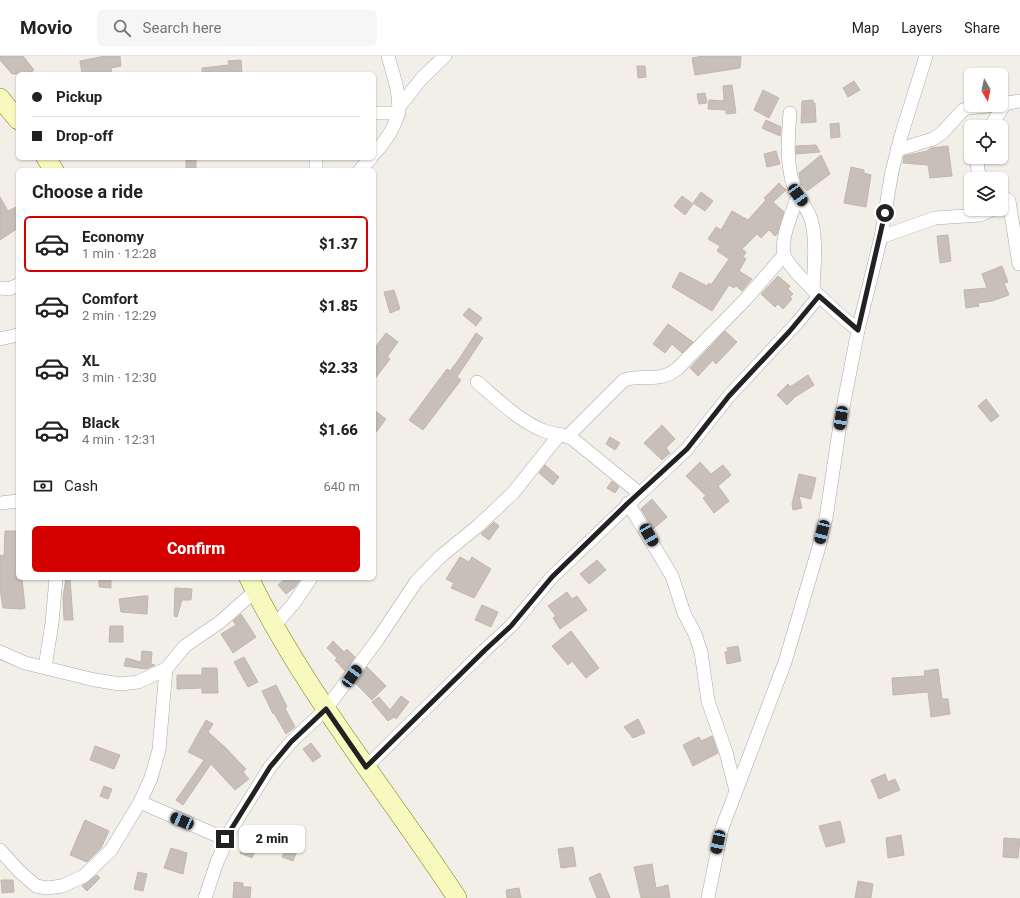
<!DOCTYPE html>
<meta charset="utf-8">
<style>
:root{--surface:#fff;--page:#f6f6f6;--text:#222;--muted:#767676;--line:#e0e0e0;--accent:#d40000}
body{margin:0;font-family:Roboto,sans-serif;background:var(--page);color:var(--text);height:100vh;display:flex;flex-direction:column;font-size:15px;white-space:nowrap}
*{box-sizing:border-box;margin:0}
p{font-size:13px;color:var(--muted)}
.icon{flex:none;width:22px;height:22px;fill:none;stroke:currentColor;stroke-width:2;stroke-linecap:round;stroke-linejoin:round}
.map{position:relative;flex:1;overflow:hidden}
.side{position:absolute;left:16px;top:112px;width:360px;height:412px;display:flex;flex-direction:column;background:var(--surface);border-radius:6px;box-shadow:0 1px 3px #0004}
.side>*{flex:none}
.top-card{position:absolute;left:16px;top:16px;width:360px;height:88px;border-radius:6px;box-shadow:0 1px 3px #0004;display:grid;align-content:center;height:88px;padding:0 16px;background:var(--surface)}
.needle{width:26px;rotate:171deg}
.tools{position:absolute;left:964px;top:12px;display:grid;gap:8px}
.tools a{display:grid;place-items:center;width:44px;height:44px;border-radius:6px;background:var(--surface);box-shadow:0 1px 3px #0004;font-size:20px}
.end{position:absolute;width:18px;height:18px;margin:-9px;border:5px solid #222;background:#fff;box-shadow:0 0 0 2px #fff}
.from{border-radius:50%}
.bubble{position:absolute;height:28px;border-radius:6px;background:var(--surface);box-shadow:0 1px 3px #0004;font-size:13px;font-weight:800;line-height:28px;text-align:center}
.car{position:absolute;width:12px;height:24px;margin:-12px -6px;border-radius:5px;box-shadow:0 0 3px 1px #0007;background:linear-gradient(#222 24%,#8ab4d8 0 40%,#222 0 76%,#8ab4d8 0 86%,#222 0)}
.top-card b{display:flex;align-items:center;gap:14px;height:38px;font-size:15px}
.top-card b+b{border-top:1px solid var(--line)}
.top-card i{width:10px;height:10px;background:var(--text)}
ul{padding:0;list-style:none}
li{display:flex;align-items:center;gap:12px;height:56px;margin:0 8px 6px;padding:0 8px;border:2px solid transparent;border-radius:6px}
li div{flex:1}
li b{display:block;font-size:15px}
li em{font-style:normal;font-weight:800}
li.selected{border-color:var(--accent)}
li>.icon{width:36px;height:36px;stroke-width:1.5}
h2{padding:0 16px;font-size:18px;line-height:48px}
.pay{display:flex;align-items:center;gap:10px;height:44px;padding:0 16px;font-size:15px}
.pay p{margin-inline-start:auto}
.action{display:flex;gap:8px;margin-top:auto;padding:8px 16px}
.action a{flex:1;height:46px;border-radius:6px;background:var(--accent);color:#fff;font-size:16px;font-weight:800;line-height:46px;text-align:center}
header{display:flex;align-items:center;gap:24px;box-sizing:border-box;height:56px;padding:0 20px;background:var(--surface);border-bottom:1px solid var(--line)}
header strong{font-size:19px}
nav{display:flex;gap:22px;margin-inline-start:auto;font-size:14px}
.search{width:280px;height:36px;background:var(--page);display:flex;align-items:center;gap:10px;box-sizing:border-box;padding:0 14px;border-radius:6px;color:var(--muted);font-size:15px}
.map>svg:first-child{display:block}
.building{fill:#c7bfb8;stroke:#c4b6ab}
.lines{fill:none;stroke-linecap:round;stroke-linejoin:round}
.street-casing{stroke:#a9a9a9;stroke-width:14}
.secondary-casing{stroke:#707d05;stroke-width:20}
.street{stroke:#fff;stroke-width:13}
.secondary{stroke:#f7fabf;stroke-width:19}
.route{stroke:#222;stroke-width:5}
</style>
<header>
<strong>Movio</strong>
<div class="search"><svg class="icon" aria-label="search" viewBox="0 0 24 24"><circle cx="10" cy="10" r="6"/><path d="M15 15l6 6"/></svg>Search here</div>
<nav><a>Map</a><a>Layers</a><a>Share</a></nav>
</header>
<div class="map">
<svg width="1020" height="842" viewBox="0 0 1020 842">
<rect width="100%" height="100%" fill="#f2efe9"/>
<g class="building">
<polygon points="0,0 23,0 34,14 29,18 12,18 0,4"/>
<polygon points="105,0 120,0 121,10 111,12 112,18 82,18 80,5"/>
<polygon points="703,0 741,0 740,12 695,19 692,2"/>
<polygon points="241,4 242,18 202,18 202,12 229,9 228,5"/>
<polygon points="637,10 645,10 646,21 638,22"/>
<polygon points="854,25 860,34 848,41 843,32"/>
<polygon points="732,29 736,57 726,58 726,54 708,53 709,44 724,45 723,30"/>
<polygon points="763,34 779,42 769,62 754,54"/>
<polygon points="705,37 707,47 699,48 697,38"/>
<polygon points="813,44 813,47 815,47 816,66 801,67 802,45"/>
<polygon points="766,64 781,71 780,80 762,72"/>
<polygon points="839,67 840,81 831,82 830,68"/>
<polygon points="816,89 820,96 796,98 796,90"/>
<polygon points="948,90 952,120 930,122 928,109 903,107 904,100 927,95 931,92"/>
<polygon points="776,95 780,108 767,111 764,98"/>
<polygon points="821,99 830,118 807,135 801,128 799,117"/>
<rect x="186" y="102" width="10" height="12"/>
<polygon points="851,111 864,114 864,117 871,119 866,151 844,147"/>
<polygon points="779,127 786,134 773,146 784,156 777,178 775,180 769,174 761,182 757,178 742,193 746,196 743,201 746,203 739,215 752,223 742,235 736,230 734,232 729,229 712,255 672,231 680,216 707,230 709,227 711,229 729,203 717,195 720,190 708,183 716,171 721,174 732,155 748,164 766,144 764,142"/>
<polygon points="701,136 713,145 705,155 693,147"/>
<polygon points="682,140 693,148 685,159 674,150"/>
<polygon points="0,141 8,155 18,150 18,172 0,184"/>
<polygon points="948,179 951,205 940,207 937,180"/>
<polygon points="1002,210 1008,226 1004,227 1009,239 992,245 978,247 979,250 966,252 964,234 987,232 982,218"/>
<polygon points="778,220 790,230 788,233 793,238 790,241 792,243 783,253 778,248 775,251 761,238"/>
<polygon points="394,234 400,253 390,257 384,236"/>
<polygon points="469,252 482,262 476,270 463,259"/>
<polygon points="668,268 693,286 682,297 672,288 665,297 653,288"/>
<polygon points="725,275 737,286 716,308 713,304 698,320 690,312"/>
<polygon points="386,277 398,286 387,301 390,303 374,324 374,293"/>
<polygon points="476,277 483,282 457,321 461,324 423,374 409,364 447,313 450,315 459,303"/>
<polygon points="808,319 814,329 795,341 787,349 777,339 788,328 790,331"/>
<polygon points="986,343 999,360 991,366 978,350"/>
<polygon points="374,354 386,363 374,379"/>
<polygon points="662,369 675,383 666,392 670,397 662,404 644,387"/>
<polygon points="610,381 620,387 615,394 606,388"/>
<polygon points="700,406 711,418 723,409 731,419 718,430 729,445 714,457 703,442 706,440 686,420"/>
<polygon points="545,409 559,421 553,429 539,417"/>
<polygon points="799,418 816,422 811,443 799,440 802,452 793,454 792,448"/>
<polygon points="612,425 619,431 615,437 607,432"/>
<polygon points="652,443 667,461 653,473 641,453"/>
<polygon points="494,466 499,470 489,484 481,478"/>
<polygon points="5,475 18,475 18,522 22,522 25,552 22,553 3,552 0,533 0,499 4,500"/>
<polygon points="460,501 469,506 472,501 491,513 474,542 451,532 454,527 446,523"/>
<polygon points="597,504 606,514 589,528 580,518"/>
<polygon points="66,522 70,522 73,564 64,564 63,541"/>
<polygon points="99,522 111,522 111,532 99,531"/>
<polygon points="286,522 301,522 295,531 286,538 278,529"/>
<polygon points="175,532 192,533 191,544 182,544 177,561 174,560"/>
<polygon points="567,536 572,543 577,540 587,554 560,573 553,562 556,560 548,550"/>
<polygon points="143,540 148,540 147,558 121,556 119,543"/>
<polygon points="482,549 498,556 491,571 475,564"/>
<polygon points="241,558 256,581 233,597 221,578 236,569 233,565"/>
<polygon points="110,570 123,570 123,586 109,586"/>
<polygon points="571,575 599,612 586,622 572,605 568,609 552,590"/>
<polygon points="333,585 344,596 347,593 355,601 345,615 335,604 337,602 327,592"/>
<polygon points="738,590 741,605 727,608 725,596 728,596 727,592"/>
<polygon points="142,595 152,596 151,608 155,609 146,613 124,610 126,602 141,606"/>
<polygon points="244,601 258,626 248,631 234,606"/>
<polygon points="367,611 386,630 372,644 355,627"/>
<polygon points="202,612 217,612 218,637 202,637 202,632 177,633 177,619 202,619"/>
<polygon points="938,613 942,643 948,643 950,658 931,661 928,636 893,639 892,622 925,620 924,615"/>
<polygon points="276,629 287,651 285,652 295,671 286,678 274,657 273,658 262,635"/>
<polygon points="401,640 409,646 396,663 394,661 388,665 372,646 379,641 390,654"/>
<polygon points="638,663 645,677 633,682 624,671"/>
<polygon points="206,664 213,668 208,676 226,692 239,706 246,713 243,716 249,723 235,734 211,708 183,749 176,744 204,704 188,696"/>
<polygon points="712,680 718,697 693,710 683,689 699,681 701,685"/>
<polygon points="311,687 321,700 313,706 303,693"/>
<polygon points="95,690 120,699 114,713 90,704"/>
<polygon points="885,718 888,726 895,723 900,734 879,743 871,724"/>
<polygon points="104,730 112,733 108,743 100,740"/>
<polygon points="85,764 109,775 101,792 87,806 70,799"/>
<polygon points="840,765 845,786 826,791 819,770"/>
<polygon points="901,779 904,799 888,802 886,782"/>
<polygon points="1004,782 1020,783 1018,802 1003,801"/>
<polygon points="289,785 299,790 293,805 282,801"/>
<polygon points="244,788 256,794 252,802 240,797"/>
<polygon points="573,791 576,810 561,812 558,793"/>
<polygon points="171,792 187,797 183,818 164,812"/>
<polygon points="652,808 656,832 668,829 670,842 641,842 634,811"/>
<polygon points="138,816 147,818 143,835 134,833"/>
<polygon points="600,817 610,842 597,842 589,822"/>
<polygon points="97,819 100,822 87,835 82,830"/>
<polygon points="1,824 13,824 14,836 2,837"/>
<polygon points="858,825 873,828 871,842 855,842"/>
<polygon points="234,826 243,827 243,831 251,831 250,842 233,842"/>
<polygon points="519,832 521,842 507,842 506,834"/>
</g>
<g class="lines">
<defs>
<g id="street">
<polyline points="1001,48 1020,45"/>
<polyline points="400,50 422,22 445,0"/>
<polyline points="374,57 399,57"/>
<path d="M 790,57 C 788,82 786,108 794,131 C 798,142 807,151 811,163 C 817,185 814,211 813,234"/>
<polyline points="990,71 1005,48"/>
<polyline points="897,94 933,83 942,77 963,54 968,52 997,49"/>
<path d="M 374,98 C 408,60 401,45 388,0"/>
<polyline points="977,101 978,115 982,123"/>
<polyline points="316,114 316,102"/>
<polyline points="360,114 371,102"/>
<path d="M 798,139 C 793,155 780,183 784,198 C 787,213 844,263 858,274"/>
<polyline points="1001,139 1009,145 1019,208"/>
<polyline points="881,181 935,162 980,159 993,153"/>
<polyline points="0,232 9,233 18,229"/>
<polyline points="0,283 18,279"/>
<path d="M 477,326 C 497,343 518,364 542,374 C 553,379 564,377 574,384 L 639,437"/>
<path d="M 568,380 L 624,324 C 643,317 657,328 677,313 L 745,244 L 784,199"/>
<polyline points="0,447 18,445"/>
<polyline points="628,447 672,520 684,557 695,578 701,596 708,645 726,696 736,735"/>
<polyline points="274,570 294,547 311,522"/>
<polyline points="0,596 25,607 95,624 120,628 138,626 166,613"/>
<polyline points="45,611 52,567 56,522"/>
<polyline points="366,711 485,594 511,570 552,521 687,393 729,340 797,267 819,240"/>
<polyline points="140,746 225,783"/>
<polyline points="0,794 19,815 36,830 47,832 62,830 84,820 111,794 140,746 151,722 159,694 166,613 185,590 220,566 255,535"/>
<polyline points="205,842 217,806 227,784 225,783 270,711 291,686 326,653 378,583 416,526 440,501 479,469 513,437 560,378"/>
<polyline points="708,842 722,772 785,606 819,491 826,462 841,362 858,274 881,181 892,115 901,80 926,0"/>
</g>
<g id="secondary">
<polyline points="0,42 18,64"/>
<polyline points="46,102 54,114"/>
<path d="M 249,522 C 305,637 388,736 457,842"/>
</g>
</defs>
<use href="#street" class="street-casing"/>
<use href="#secondary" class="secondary-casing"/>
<use href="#street" class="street"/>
<use href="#secondary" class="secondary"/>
</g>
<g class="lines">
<polyline class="route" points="225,783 270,711 291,686 326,653 366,711 485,594 511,570 552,521 628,447 687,393 729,340 789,276 819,240 858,274 885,157"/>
</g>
</svg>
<div class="tools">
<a><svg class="needle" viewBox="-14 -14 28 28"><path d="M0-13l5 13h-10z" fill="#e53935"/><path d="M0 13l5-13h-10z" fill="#767676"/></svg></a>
<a><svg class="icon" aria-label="locate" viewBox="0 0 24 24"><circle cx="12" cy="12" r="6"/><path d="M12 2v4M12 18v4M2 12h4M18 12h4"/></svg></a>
<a><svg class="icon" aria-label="layers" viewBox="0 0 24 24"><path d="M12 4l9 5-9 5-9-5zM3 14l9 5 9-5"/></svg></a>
</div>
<i class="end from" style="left:885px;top:157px"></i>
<i class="end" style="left:225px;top:783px"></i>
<div class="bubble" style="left:239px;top:769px;width:66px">2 min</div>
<i class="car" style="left:798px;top:139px;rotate:145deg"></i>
<i class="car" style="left:841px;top:362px;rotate:189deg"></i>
<i class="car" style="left:822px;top:476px;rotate:194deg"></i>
<i class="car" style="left:649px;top:479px;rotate:150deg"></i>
<i class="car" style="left:352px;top:620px;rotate:36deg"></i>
<i class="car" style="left:182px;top:765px;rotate:293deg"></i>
<i class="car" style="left:718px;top:786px;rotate:192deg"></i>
<div class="top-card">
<b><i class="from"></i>Pickup</b>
<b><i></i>Drop-off</b>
</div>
<section class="side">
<h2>Choose a ride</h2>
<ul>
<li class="selected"><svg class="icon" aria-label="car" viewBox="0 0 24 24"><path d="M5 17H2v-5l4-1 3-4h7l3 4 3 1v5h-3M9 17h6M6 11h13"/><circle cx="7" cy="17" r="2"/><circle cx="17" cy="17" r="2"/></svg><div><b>Economy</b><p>1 min · 12:28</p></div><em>$1.37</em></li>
<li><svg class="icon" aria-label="car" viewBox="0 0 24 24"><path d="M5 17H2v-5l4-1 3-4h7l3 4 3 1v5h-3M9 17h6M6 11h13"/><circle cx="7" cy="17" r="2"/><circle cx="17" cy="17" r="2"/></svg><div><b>Comfort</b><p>2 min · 12:29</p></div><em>$1.85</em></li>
<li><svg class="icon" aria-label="car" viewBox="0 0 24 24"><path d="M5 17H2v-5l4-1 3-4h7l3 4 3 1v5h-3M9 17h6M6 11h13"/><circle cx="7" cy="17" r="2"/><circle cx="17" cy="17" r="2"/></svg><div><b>XL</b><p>3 min · 12:30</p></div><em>$2.33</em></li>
<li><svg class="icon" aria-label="car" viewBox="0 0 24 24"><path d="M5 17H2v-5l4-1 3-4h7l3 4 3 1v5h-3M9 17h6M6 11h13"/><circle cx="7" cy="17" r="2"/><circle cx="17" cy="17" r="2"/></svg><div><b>Black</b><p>4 min · 12:31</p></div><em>$1.66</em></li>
</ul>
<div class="pay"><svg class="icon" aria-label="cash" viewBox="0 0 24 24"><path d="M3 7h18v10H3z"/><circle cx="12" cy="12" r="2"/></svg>Cash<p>640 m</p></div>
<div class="action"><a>Confirm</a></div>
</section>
</div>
